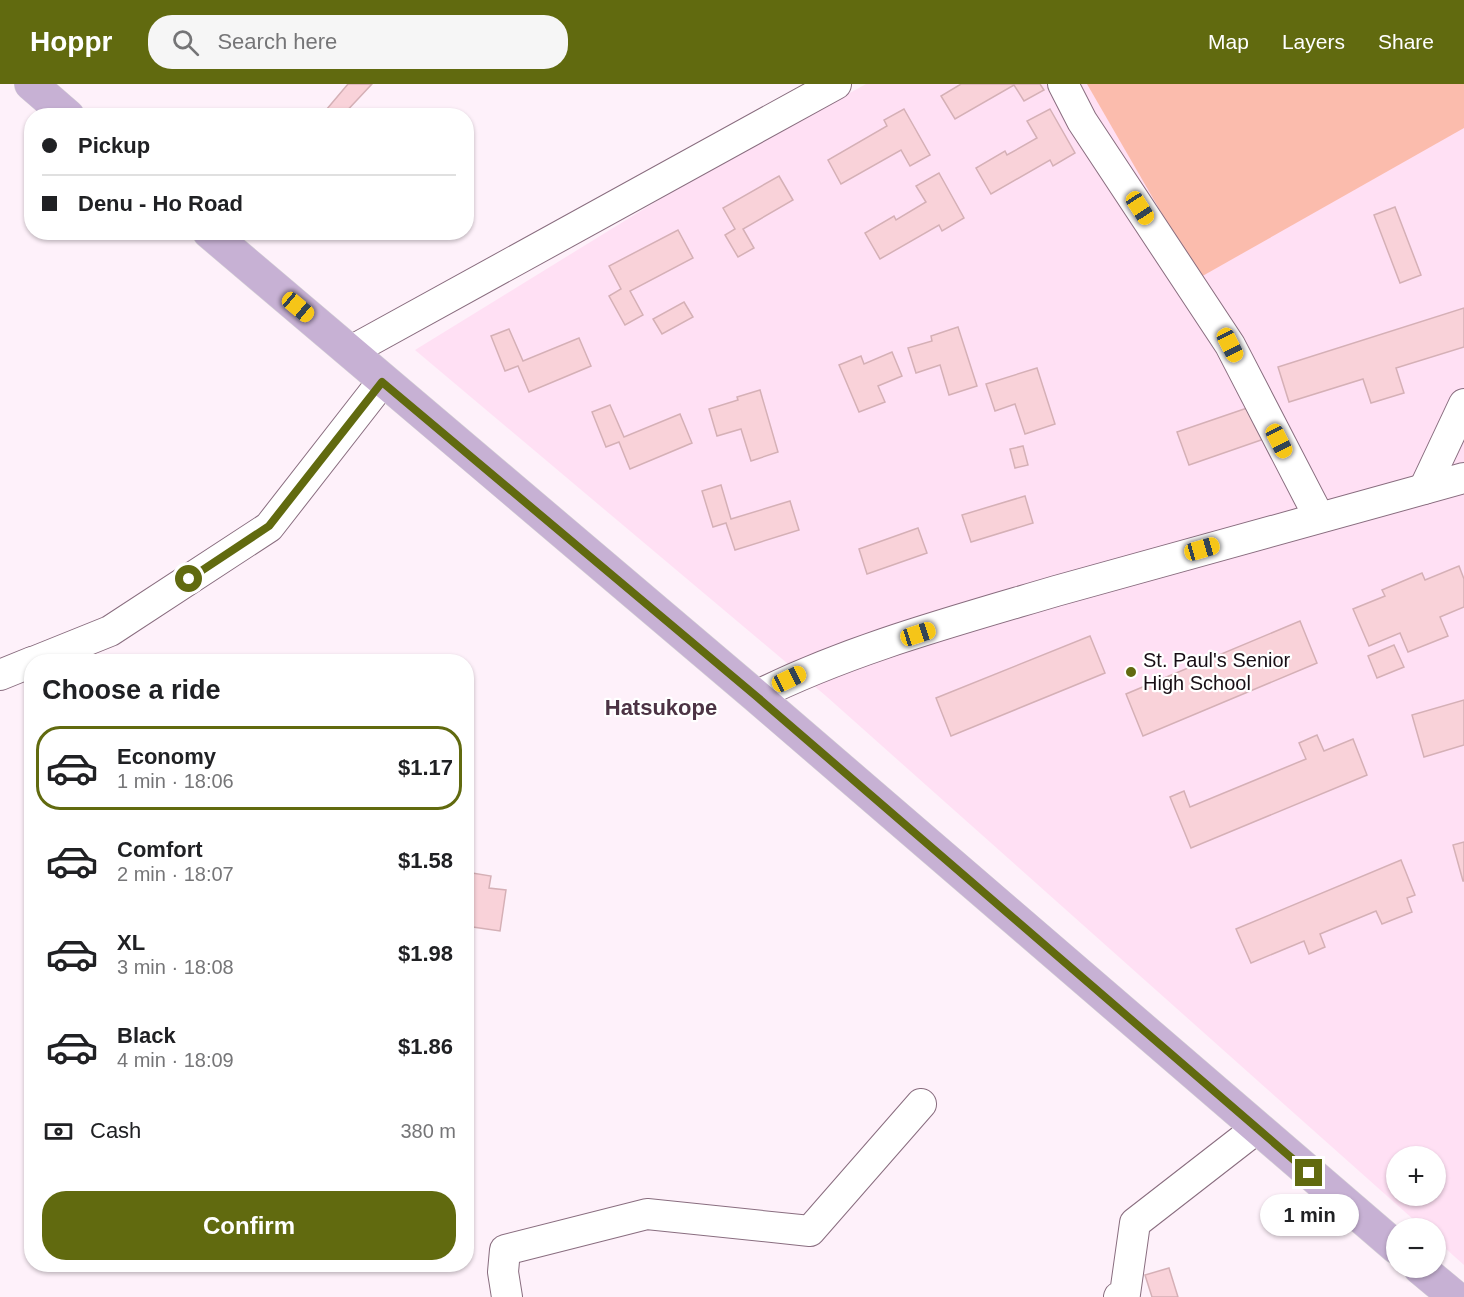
<!DOCTYPE html>
<meta charset="utf-8">
<style>
:root{--surface:#fff;--page:#f6f6f6;--text:#202124;--muted:#757577;--line:#e0e0e0;--accent:#616a0f}
body{margin:0;font-family:Arial,sans-serif;background:var(--page);color:var(--text);height:100vh;display:flex;flex-direction:column;font-size:22px;white-space:nowrap}
*{box-sizing:border-box;margin:0}
p{font-size:20px;color:var(--muted)}
.icon{flex:none;width:33px;height:33px;fill:none;stroke:currentColor;stroke-width:2;stroke-linecap:round;stroke-linejoin:round}
.map{position:relative;flex:1;overflow:hidden}
.panel{position:absolute;left:24px;top:570px;width:450px;height:618px;display:flex;flex-direction:column;background:var(--surface);border-radius:24px;box-shadow:0 2px 4px #0004}
.panel>*{flex:none}
.top-card{position:absolute;left:24px;top:24px;width:450px;height:132px;border-radius:24px;box-shadow:0 2px 4px #0004;display:grid;align-content:center;height:132px;padding:0 18px;background:var(--surface)}
.fabs{position:absolute;left:1386px;top:1062px;display:grid;gap:12px}
.fabs a{display:grid;place-items:center;width:60px;height:60px;border-radius:50%;background:var(--surface);box-shadow:0 2px 4px #0004;font-size:30px}
.end{position:absolute;width:27px;height:27px;margin:-14px;border:8px solid #616a0f;background:#fff;box-shadow:0 0 0 3px #fff}
.from{border-radius:50%}
.bubble{position:absolute;height:42px;border-radius:21px;background:var(--surface);box-shadow:0 2px 4px #0004;font-size:20px;font-weight:600;line-height:42px;text-align:center}
.car{position:absolute;width:18px;height:36px;margin:-18px -9px;border-radius:8px;box-shadow:0 0 4px 2px #0007;background:linear-gradient(#f5c518 24%,#345 0 40%,#f5c518 0 76%,#345 0 86%,#f5c518 0)}
.top-card b{display:flex;align-items:center;gap:21px;height:57px;font-size:22px}
.top-card b+b{border-top:2px solid var(--line)}
.top-card i{width:15px;height:15px;background:var(--text)}
ul{padding:0;list-style:none}
li{display:flex;align-items:center;gap:18px;height:84px;margin:0 12px 9px;padding:0 6px;border:3px solid transparent;border-radius:24px}
li div{flex:1}
li b{display:block;font-size:22px}
li em{font-style:normal;font-weight:600}
li.on{border-color:var(--accent)}
li>.icon{width:54px;height:54px;stroke-width:1.5}
h2{padding:0 18px;font-size:27px;line-height:72px}
.pay{display:flex;align-items:center;gap:15px;height:66px;padding:0 18px;font-size:22px}
.pay p{margin-inline-start:auto}
.action{display:flex;gap:12px;margin-top:auto;padding:12px 18px}
.action a{flex:1;height:69px;border-radius:24px;background:var(--accent);color:#fff;font-size:24px;font-weight:600;line-height:69px;text-align:center}
header{display:flex;align-items:center;gap:36px;box-sizing:border-box;height:84px;padding:0 30px;background:var(--accent);color:#fff}
header strong{font-size:28px}
nav{display:flex;gap:33px;margin-inline-start:auto;font-size:21px}
.search{width:420px;height:54px;background:var(--page);display:flex;align-items:center;gap:15px;box-sizing:border-box;padding:0 21px;border-radius:24px;color:var(--muted);font-size:22px}
.map>svg:first-child{display:block}
.built{fill:#ffe0f4;fill-rule:evenodd}
.green{fill:#fbbcad}
.building{fill:#f9d2d9;stroke:#d5b0b6;stroke-width:1.5}
.lines{fill:none;stroke-linecap:round;stroke-linejoin:round}
.street-casing{stroke:#896d7f;stroke-width:32}
.primary-casing{stroke:#d5d4d5;stroke-width:34}
.street{stroke:#fff;stroke-width:30}
.primary{stroke:#c7b1d4;stroke-width:33}
.route{stroke:#616a0f;stroke-width:8}
.poi-dot{fill:#616a0f;stroke:#fff;stroke-width:2}
.labels{text-anchor:middle;stroke-width:4.5;stroke-linejoin:round;paint-order:stroke}
.poi-label{font-size:20px;fill:#180e15;stroke:#fff;text-anchor:start}
.quarter-label{font-size:22px;font-weight:bold;fill:#4c3344;stroke:#fff}
</style>
<header>
<strong>Hoppr</strong>
<div class="search"><svg class="icon" aria-label="search" viewBox="0 0 24 24"><circle cx="10" cy="10" r="6"/><path d="M15 15l6 6"/></svg>Search here</div>
<nav><a>Map</a><a>Layers</a><a>Share</a></nav>
</header>
<div class="map">
<svg width="1464" height="1213" viewBox="0 0 1464 1213">
<rect width="100%" height="100%" fill="#fef1fa"/>
<path class="built" d="M 866,0 L 1464,0 L 1464,1181 L 1436,1156 L 1436,1144 L 1423,1144 L 826,612 L 415,266 L 678,104 ZM 1396,1072 L 1436,1072 L 1436,1112 L 1396,1112 Z"/>
<polygon class="green" points="1087,0 1464,0 1464,44 1199,194"/>
<g class="building">
<polygon points="348,0 372,0 342,32 321,32"/>
<polygon points="961,0 1040,0 1044,6 1024,17 1014,1 955,35 941,12"/>
<polygon points="904,25 930,71 910,82 901,66 841,100 828,76 887,42 884,36"/>
<polygon points="1050,25 1075,69 1053,82 1050,76 991,110 976,84 1005,67 1007,71 1037,54 1027,37"/>
<polygon points="939,89 964,134 942,147 939,141 880,175 865,149 894,132 896,136 926,118 916,102"/>
<polygon points="779,92 793,116 743,145 754,164 738,173 725,151 735,145 723,124"/>
<polygon points="1395,123 1421,191 1400,199 1374,131"/>
<polygon points="678,146 693,174 630,207 643,231 625,241 609,212 621,205 609,182"/>
<polygon points="684,218 693,233 662,250 653,235"/>
<polygon points="1464,224 1464,263 1396,284 1404,309 1371,319 1363,295 1289,318 1278,283"/>
<polygon points="958,243 977,302 949,311 940,281 916,289 908,264 932,257 931,252"/>
<polygon points="509,245 523,277 579,254 591,282 529,308 518,282 505,287 491,252"/>
<polygon points="892,268 902,292 878,302 885,318 859,328 839,281 861,272 864,280"/>
<polygon points="1037,284 1055,340 1025,350 1015,320 995,327 986,300"/>
<polygon points="760,306 778,368 751,377 741,345 717,352 709,325 738,316 737,313"/>
<polygon points="610,321 624,353 680,330 692,359 630,385 619,358 606,363 592,328"/>
<polygon points="1253,322 1264,355 1189,381 1177,348"/>
<polygon points="1023,362 1028,381 1015,384 1010,365"/>
<polygon points="721,401 731,435 790,417 799,446 735,466 726,439 713,443 702,407"/>
<polygon points="1025,412 1033,439 971,458 962,431"/>
<polygon points="918,444 927,469 867,490 859,465"/>
<polygon points="1459,482 1464,495 1464,523 1440,533 1448,552 1408,568 1400,549 1369,562 1353,525 1385,512 1382,506 1422,489 1425,496"/>
<polygon points="1300,537 1317,579 1143,652 1126,610"/>
<polygon points="1090,552 1105,589 951,652 936,614"/>
<polygon points="1394,561 1404,583 1377,594 1368,572"/>
<polygon points="1464,616 1464,661 1424,673 1412,631"/>
<polygon points="1317,651 1324,667 1353,655 1367,691 1191,764 1170,713 1184,707 1190,723 1306,675 1299,659"/>
<polygon points="1464,758 1464,797 1463,797 1453,761"/>
<polygon points="1401,776 1415,811 1407,814 1412,828 1382,840 1376,827 1320,850 1325,863 1309,870 1304,857 1251,879 1236,845"/>
<polygon points="466,788 491,792 489,804 506,806 500,847 466,842"/>
<polygon points="1169,1184 1178,1213 1152,1213 1145,1191"/>
</g>
<g class="lines">
<defs>
<g id="street">
<polyline points="1063,0 1082,37 1230,261 1319,433"/>
<polyline points="351,267 836,0"/>
<polyline points="1424,405 1464,320"/>
<polyline points="33,578 110,547 269,443 382,298"/>
<polyline points="0,591 32,578"/>
<path d="M 756,612 C 850,565 955,537 1056,507 C 1192,468 1328,431 1464,394"/>
<polyline points="507,1213 503,1188 505,1166 647,1130 810,1147 921,1020"/>
<polyline points="1119,1213 1125,1210 1135,1139 1256,1045"/>
</g>
<g id="primary">
<polyline points="31,0 68,32"/>
<polyline points="209,148 756,612 1396,1163"/>
<polyline points="1420,1184 1455,1213"/>
</g>
</defs>
<use href="#street" class="street-casing"/>
<use href="#primary" class="primary-casing"/>
<use href="#street" class="street"/>
<use href="#primary" class="primary"/>
</g>
<g class="lines">
<polyline class="route" points="189,495 269,442 382,298 756,612 1309,1089"/>
</g>
<circle class="poi-dot" cx="1131" cy="588" r="6"/>
<g class="labels">
<g class="poi-label">
<text x="1143" y="583">St. Paul's Senior<tspan x="1143" dy="23">High School</tspan></text>
</g>
<g class="quarter-label">
<text x="661" y="631">Hatsukope</text>
</g>
</g>
</svg>
<div class="fabs">
<a>+</a>
<a>−</a>
</div>
<i class="end from" style="left:189px;top:495px"></i>
<i class="end" style="left:1309px;top:1089px"></i>
<div class="bubble" style="left:1260px;top:1110px;width:99px">1 min</div>
<i class="car" style="left:1140px;top:124px;rotate:147deg"></i>
<i class="car" style="left:298px;top:223px;rotate:130deg"></i>
<i class="car" style="left:1230px;top:261px;rotate:153deg"></i>
<i class="car" style="left:1279px;top:357px;rotate:153deg"></i>
<i class="car" style="left:1202px;top:465px;rotate:74deg"></i>
<i class="car" style="left:918px;top:550px;rotate:72deg"></i>
<i class="car" style="left:789px;top:595px;rotate:64deg"></i>
<div class="top-card">
<b><i class="from"></i>Pickup</b>
<b><i></i>Denu - Ho Road</b>
</div>
<section class="panel">
<h2>Choose a ride</h2>
<ul>
<li class="on"><svg class="icon" aria-label="car" viewBox="0 0 24 24"><path d="M5 17H2v-5l4-1 3-4h7l3 4 3 1v5h-3M9 17h6M6 11h13"/><circle cx="7" cy="17" r="2"/><circle cx="17" cy="17" r="2"/></svg><div><b>Economy</b><p>1 min · 18:06</p></div><em>$1.17</em></li>
<li><svg class="icon" aria-label="car" viewBox="0 0 24 24"><path d="M5 17H2v-5l4-1 3-4h7l3 4 3 1v5h-3M9 17h6M6 11h13"/><circle cx="7" cy="17" r="2"/><circle cx="17" cy="17" r="2"/></svg><div><b>Comfort</b><p>2 min · 18:07</p></div><em>$1.58</em></li>
<li><svg class="icon" aria-label="car" viewBox="0 0 24 24"><path d="M5 17H2v-5l4-1 3-4h7l3 4 3 1v5h-3M9 17h6M6 11h13"/><circle cx="7" cy="17" r="2"/><circle cx="17" cy="17" r="2"/></svg><div><b>XL</b><p>3 min · 18:08</p></div><em>$1.98</em></li>
<li><svg class="icon" aria-label="car" viewBox="0 0 24 24"><path d="M5 17H2v-5l4-1 3-4h7l3 4 3 1v5h-3M9 17h6M6 11h13"/><circle cx="7" cy="17" r="2"/><circle cx="17" cy="17" r="2"/></svg><div><b>Black</b><p>4 min · 18:09</p></div><em>$1.86</em></li>
</ul>
<div class="pay"><svg class="icon" aria-label="cash" viewBox="0 0 24 24"><path d="M3 7h18v10H3z"/><circle cx="12" cy="12" r="2"/></svg>Cash<p>380 m</p></div>
<div class="action"><a>Confirm</a></div>
</section>
</div>
